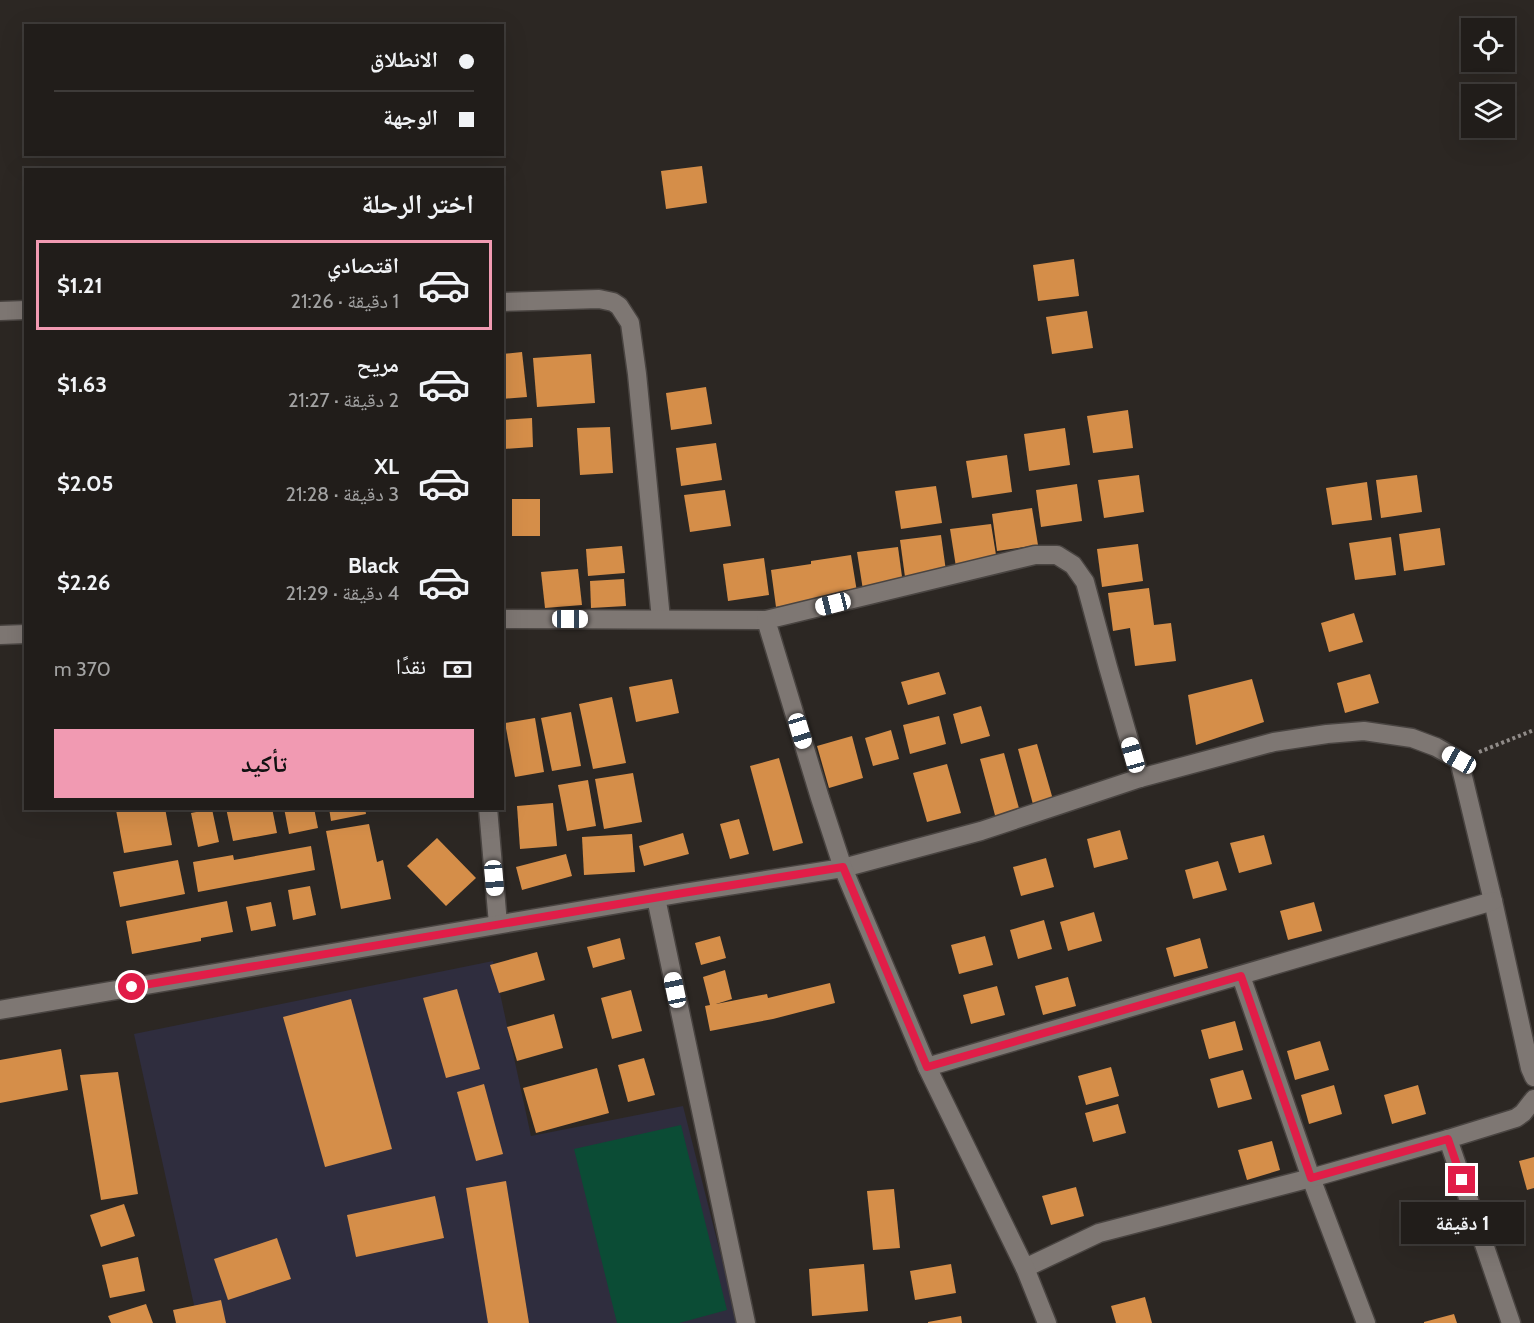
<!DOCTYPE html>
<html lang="ar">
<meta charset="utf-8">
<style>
:root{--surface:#211d1a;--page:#2d2a27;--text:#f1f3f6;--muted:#a2a2a2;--line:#3e3b39;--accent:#f19ab2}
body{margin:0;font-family:Cabin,"Noto Naskh Arabic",sans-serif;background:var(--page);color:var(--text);direction:rtl;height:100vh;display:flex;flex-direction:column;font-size:22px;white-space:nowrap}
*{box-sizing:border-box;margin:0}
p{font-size:20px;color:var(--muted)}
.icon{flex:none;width:33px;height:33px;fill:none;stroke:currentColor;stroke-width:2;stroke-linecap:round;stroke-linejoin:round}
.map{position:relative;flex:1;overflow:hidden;direction:ltr}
.panel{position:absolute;left:24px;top:168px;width:480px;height:642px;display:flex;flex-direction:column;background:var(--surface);border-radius:0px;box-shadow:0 6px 24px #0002,0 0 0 2px var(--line);direction:rtl}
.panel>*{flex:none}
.top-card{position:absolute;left:24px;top:24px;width:480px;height:132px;border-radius:0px;box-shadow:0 6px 24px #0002,0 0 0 2px var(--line);direction:rtl;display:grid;align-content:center;height:132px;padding:0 30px;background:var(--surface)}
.tools{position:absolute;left:1461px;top:18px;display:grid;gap:12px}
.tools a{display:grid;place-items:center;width:54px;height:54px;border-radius:0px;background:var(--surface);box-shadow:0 6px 24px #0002,0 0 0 2px var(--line);font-size:30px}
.end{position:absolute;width:27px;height:27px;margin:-14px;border:8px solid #e11d48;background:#fff;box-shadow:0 0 0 3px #fff}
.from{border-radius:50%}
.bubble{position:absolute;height:42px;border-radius:0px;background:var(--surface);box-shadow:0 6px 24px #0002,0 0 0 2px var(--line);font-size:20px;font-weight:800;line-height:42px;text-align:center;direction:rtl}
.car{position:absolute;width:18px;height:36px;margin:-18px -9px;border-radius:8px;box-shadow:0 0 4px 2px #0007;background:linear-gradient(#fff 24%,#345 0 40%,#fff 0 76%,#345 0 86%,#fff 0)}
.top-card b{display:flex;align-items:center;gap:21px;height:57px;font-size:22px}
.top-card b+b{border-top:2px solid var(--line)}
.top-card i{width:15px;height:15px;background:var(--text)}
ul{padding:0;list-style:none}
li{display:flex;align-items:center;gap:18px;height:90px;margin:0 12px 9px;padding:0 18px;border:3px solid transparent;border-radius:0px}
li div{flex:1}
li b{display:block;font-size:22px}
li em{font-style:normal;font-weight:800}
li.on{border-color:var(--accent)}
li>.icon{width:54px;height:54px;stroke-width:1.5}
h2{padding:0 30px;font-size:27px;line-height:72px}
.pay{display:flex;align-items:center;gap:15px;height:66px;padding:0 30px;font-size:22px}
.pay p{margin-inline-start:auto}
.button{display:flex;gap:12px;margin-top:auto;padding:12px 30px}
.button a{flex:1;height:69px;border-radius:0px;background:var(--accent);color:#111;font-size:24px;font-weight:800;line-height:69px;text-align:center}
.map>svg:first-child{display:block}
.education{fill:#2f2d3e}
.green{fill:#0b4c35}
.building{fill:#d58e49}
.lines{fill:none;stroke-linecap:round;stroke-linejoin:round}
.minor-casing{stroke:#494441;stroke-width:21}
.path{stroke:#908b88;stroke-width:4;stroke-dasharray:3 3;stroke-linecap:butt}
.minor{stroke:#7e7773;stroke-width:18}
.route{stroke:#e11d48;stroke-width:8}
</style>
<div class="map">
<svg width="1534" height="1323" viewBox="0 0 1534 1323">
<rect width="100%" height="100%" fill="#2c2723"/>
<polygon class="education" points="493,961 531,1136 683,1106 738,1323 198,1323 134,1034"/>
<polygon class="green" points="681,1125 727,1310 679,1323 617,1323 574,1149"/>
<g class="building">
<polygon points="702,166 707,203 666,209 661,171"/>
<polygon points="1074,259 1079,296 1038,301 1033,265"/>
<polygon points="1087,311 1093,348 1052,354 1046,317"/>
<polygon points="522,352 527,397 502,399 502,354"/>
<polygon points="591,354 595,403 537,407 533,358"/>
<polygon points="706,387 712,424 671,430 666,393"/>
<polygon points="1128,410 1133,448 1093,453 1087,416"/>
<polygon points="532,418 533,447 504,449 502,420"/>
<polygon points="610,427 613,473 580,475 577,428"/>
<polygon points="1065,428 1070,465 1029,471 1024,434"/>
<polygon points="716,443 722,480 681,486 676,448"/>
<polygon points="1007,455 1012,492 972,498 966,461"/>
<polygon points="1139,475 1144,512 1104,518 1098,480"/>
<polygon points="1417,475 1422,512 1381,518 1376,480"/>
<polygon points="1367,482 1372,520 1332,525 1326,488"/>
<polygon points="1077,484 1082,521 1041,527 1036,490"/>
<polygon points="936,486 942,523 901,529 895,491"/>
<polygon points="725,490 731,526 690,532 684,495"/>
<rect x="512" y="499" width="28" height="37"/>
<polygon points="1032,508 1038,545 997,551 992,514"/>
<polygon points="991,524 997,561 956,567 950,529"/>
<polygon points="1440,528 1445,565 1404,571 1399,534"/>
<polygon points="941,535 946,571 905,577 900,540"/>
<polygon points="1391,537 1396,575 1355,580 1349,543"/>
<polygon points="1138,544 1143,581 1102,587 1097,549"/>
<polygon points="622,546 625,573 588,576 586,549"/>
<polygon points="898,547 903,584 863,590 857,552"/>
<polygon points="851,555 857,592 816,598 817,601 776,607 771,570 811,564 811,561"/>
<polygon points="764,558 769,595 728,601 723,564"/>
<polygon points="578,569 582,605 545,608 541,572"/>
<polygon points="624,579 626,606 591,608 590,581"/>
<polygon points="1149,588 1154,625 1171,623 1176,661 1135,666 1130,628 1113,631 1108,593"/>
<polygon points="1354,613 1363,642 1329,652 1321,623"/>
<polygon points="939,672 946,694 908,705 901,682"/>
<polygon points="1370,674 1379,703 1345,713 1337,683"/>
<polygon points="672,679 679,713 636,722 629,687"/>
<polygon points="1252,679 1264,722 1196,745 1188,695"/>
<polygon points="612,697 626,763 593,769 579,704"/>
<polygon points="981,706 990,736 961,744 953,714"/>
<polygon points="571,712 581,766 552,771 541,718"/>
<polygon points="939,716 946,744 910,754 903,725"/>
<polygon points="535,718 544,772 515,777 505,723"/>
<polygon points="891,730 899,759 873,766 865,738"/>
<polygon points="852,736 863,778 829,788 817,746"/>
<polygon points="1037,744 1054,803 1034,808 1018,749"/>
<polygon points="1004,753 1020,812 996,819 980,759"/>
<polygon points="779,758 803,843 773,851 750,766"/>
<polygon points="947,764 961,813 927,822 913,773"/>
<polygon points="633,773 642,822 604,829 595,779"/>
<polygon points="588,780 596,826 567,831 558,785"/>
<polygon points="553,803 557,846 520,849 517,806"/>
<polygon points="126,808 165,808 172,845 124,853 116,810"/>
<polygon points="226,808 272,808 277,833 233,841"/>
<polygon points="284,808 314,808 318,828 289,834"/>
<polygon points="329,808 365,808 366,814 331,821"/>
<polygon points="212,809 219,842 198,847 191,813"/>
<polygon points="739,819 749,854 730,859 720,824"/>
<polygon points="369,824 377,862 383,860 391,899 341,909 326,831"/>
<polygon points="1120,830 1128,859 1094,868 1087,839"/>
<polygon points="683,833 689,854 644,866 639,846"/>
<polygon points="632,834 635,872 584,875 582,837"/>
<polygon points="1264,835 1272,864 1239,873 1230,843"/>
<polygon points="437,838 476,878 446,906 407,866"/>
<polygon points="311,846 315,870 198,892 193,862 233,855 234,860"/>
<polygon points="566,854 572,876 522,890 516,867"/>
<polygon points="1046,858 1054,887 1021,896 1013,867"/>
<polygon points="178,860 185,894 120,907 113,872"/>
<polygon points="1218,861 1227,890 1193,899 1185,870"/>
<polygon points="310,886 316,915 293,920 288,890"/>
<polygon points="227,901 233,932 201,938 201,941 132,954 126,921"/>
<polygon points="271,902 276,926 251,931 246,907"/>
<polygon points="1314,902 1322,931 1288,940 1280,911"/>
<polygon points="1094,912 1102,941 1068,951 1060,922"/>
<polygon points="1044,920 1052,949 1018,959 1010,930"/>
<polygon points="720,936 726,958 701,965 695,943"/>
<polygon points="985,936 993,965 959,974 951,945"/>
<polygon points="620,938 625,959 593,968 587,947"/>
<polygon points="1200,938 1208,968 1174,977 1166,948"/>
<polygon points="537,952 545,980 499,993 490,965"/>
<polygon points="725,970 732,999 716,1004 767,994 768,998 830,983 835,1003 773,1019 710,1031 705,1006 710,1005 703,977"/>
<polygon points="1068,977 1076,1006 1043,1015 1035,986"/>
<polygon points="997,986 1005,1015 971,1024 963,995"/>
<polygon points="457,989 480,1069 446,1078 423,998"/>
<polygon points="631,990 642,1031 612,1039 601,998"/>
<polygon points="351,999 392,1149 325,1167 283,1017"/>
<polygon points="554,1014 563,1048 517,1061 507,1027"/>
<polygon points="1235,1021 1243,1050 1209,1059 1201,1030"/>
<polygon points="1320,1041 1329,1070 1295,1080 1287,1051"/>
<polygon points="61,1049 68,1090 0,1103 0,1060"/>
<polygon points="644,1058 655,1095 628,1102 618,1065"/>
<polygon points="1111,1067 1119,1096 1086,1105 1078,1076"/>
<polygon points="597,1068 609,1113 536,1133 523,1088"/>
<polygon points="1243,1070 1252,1099 1218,1108 1210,1079"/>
<polygon points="118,1072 138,1194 101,1200 80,1075"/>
<polygon points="484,1084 503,1154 476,1161 457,1092"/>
<polygon points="1334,1085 1342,1114 1309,1124 1301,1095"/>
<polygon points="1418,1085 1426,1114 1392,1124 1384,1095"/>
<polygon points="1118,1104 1126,1133 1093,1142 1085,1113"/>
<polygon points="1272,1141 1280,1170 1247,1180 1238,1150"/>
<polygon points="1534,1157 1534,1188 1527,1190 1519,1161"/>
<polygon points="506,1181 529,1323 488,1323 466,1188"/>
<polygon points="1076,1187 1084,1216 1051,1225 1042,1196"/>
<polygon points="894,1189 900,1248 873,1250 867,1191"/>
<polygon points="435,1196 444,1238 356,1257 347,1215"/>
<polygon points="124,1204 135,1236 101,1247 90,1215"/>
<polygon points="277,1238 291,1279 228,1300 214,1259"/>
<polygon points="138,1257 145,1291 110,1298 102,1265"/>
<polygon points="864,1264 868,1311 812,1316 809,1269"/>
<polygon points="951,1264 956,1293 915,1300 910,1271"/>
<polygon points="1145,1297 1152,1323 1116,1323 1111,1306"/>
<polygon points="221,1300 226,1323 176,1323 173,1310"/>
<polygon points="146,1304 153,1323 111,1323 108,1316"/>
<polygon points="1454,1314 1457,1323 1424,1323 1424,1322"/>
<polygon points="961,1316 962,1323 928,1323 928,1322"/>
</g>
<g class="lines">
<defs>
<g id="minor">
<polyline points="502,302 599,299 613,302 619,306 630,323 637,374 661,619"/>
<polyline points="0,311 26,310"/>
<polyline points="502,619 766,620"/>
<polyline points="0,635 26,634"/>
<polyline points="488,808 498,924"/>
<polyline points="656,898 746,1323"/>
<polyline points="1241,976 1311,1178 1366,1323"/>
<polyline points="0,1010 683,893 843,868 981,831 1140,778 1274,742 1327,734 1364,731 1412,738 1436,747 1459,760 1493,901 1530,1068 1534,1077"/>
<polyline points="927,1067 1493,901"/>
<polyline points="1025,1268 1099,1233 1311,1178 1448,1139"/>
<polyline points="1047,1323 1025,1268 927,1067 843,868 820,798 766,620 1035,555 1057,555 1073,565 1085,582 1108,667 1140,778"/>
<polyline points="1511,1323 1448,1139 1516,1118 1523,1113 1534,1099"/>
</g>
</defs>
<use href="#minor" class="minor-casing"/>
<polyline class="path" points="1479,752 1534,730"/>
<use href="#minor" class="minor"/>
</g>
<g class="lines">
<polyline class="route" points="132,987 683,893 843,867 927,1067 1241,976 1311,1178 1448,1139 1462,1180"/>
</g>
</svg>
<div class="tools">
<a><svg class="icon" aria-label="locate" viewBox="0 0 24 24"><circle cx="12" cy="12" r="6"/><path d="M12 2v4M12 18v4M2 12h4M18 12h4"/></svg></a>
<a><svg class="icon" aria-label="layers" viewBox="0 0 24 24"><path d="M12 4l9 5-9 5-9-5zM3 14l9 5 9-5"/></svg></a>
</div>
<i class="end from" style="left:132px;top:987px"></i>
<i class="end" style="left:1462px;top:1180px"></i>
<div class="bubble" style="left:1401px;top:1202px;width:123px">1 دقيقة</div>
<i class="car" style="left:833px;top:604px;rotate:256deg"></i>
<i class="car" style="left:570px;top:619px;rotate:90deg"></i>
<i class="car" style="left:800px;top:731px;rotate:163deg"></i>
<i class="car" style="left:1133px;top:755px;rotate:344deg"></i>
<i class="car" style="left:1459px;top:760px;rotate:299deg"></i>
<i class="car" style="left:494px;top:878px;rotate:175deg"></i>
<i class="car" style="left:675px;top:990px;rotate:348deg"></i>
<div class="top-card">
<b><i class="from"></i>الانطلاق</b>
<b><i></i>الوجهة</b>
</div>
<section class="panel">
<h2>اختر الرحلة</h2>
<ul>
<li class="on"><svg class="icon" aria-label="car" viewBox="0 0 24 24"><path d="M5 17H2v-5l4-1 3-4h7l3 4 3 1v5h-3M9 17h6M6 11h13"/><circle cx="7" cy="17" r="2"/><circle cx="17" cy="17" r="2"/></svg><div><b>اقتصادي</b><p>1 دقيقة · 21:26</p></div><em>$1.21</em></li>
<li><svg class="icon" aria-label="car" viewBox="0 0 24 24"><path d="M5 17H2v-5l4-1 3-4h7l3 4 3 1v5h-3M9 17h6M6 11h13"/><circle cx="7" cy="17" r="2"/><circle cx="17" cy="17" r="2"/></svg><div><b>مريح</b><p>2 دقيقة · 21:27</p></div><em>$1.63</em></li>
<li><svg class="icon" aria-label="car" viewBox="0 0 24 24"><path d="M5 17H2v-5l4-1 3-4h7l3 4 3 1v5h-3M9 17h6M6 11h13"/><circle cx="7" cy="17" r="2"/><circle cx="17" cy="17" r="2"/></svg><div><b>XL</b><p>3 دقيقة · 21:28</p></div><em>$2.05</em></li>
<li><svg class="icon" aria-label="car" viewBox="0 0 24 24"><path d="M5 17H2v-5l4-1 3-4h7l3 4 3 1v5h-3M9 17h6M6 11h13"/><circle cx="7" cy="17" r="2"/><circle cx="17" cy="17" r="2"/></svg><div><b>Black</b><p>4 دقيقة · 21:29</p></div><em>$2.26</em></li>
</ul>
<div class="pay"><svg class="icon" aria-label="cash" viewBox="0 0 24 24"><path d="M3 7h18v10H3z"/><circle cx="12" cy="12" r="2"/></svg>نقدًا<p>370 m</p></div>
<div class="button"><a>تأكيد</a></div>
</section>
</div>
